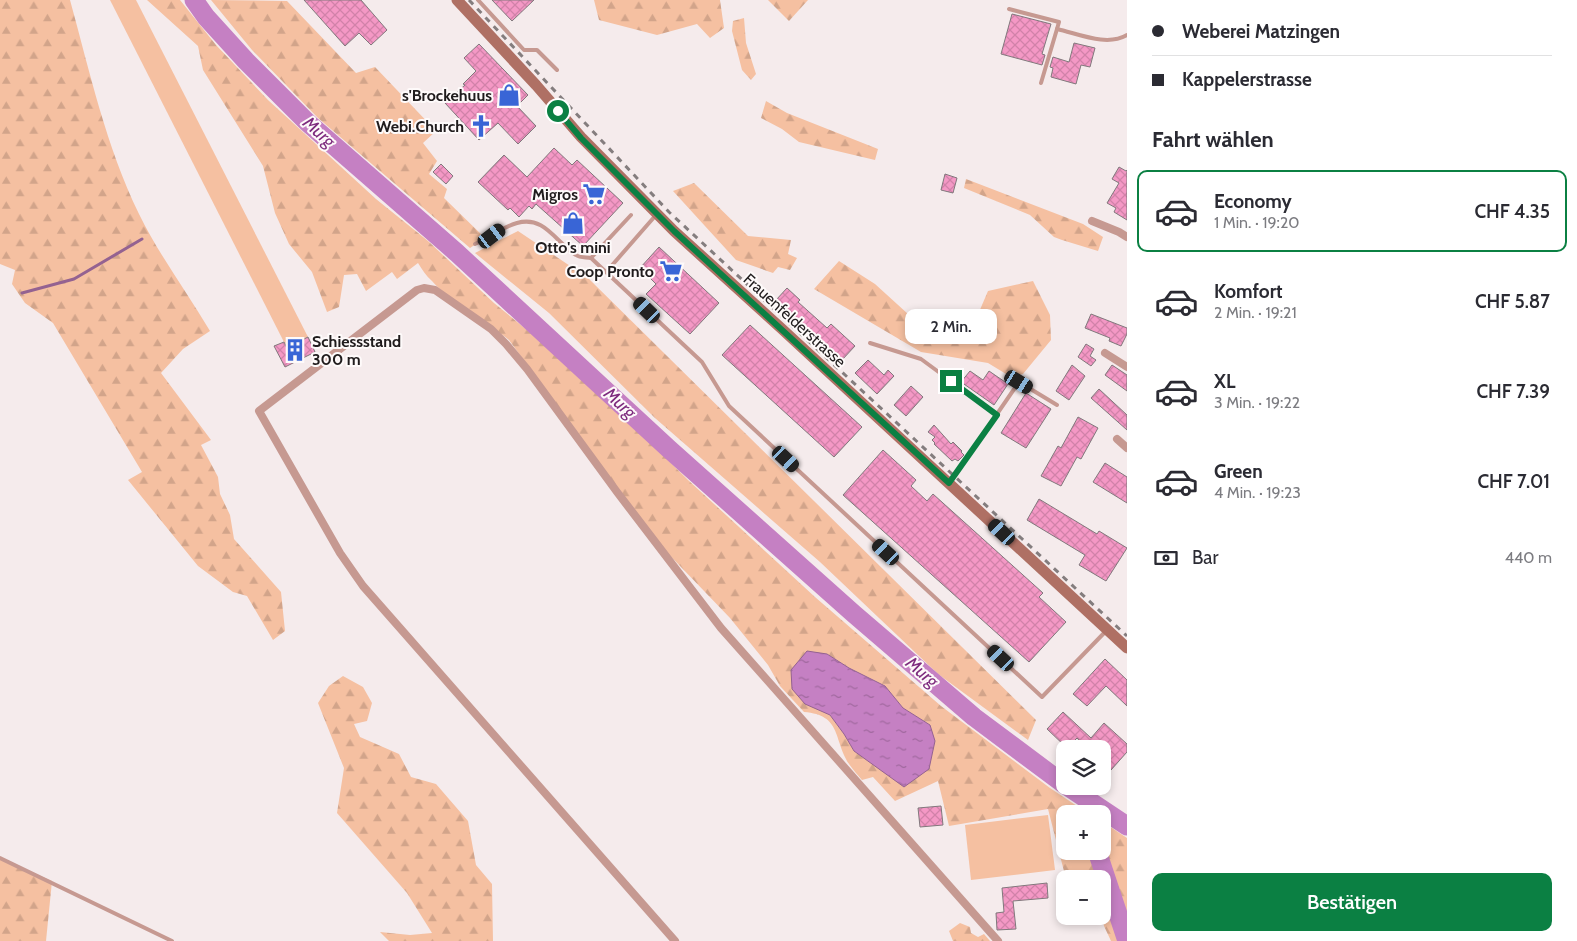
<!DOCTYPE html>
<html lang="de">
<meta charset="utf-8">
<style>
:root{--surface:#fff;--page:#f7f7f7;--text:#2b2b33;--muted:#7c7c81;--line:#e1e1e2;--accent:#0b8043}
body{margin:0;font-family:Cabin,sans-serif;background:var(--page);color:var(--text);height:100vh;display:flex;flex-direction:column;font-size:19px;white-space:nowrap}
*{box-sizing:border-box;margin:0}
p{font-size:16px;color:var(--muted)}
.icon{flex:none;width:28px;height:28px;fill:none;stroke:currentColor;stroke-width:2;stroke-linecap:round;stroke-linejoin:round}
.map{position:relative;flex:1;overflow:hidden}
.details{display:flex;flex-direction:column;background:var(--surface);width:450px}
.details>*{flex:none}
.top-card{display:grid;align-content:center;height:110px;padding:0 25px;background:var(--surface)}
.tools{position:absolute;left:1056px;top:740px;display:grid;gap:10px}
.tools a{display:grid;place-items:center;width:55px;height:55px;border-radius:10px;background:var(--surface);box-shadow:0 2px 8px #0003;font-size:25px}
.end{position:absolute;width:22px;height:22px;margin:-11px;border:6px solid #0b8043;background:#fff;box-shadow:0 0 0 2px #fff}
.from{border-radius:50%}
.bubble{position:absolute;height:35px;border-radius:10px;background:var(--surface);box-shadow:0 2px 8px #0003;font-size:16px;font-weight:600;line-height:35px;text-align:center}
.car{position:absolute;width:15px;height:30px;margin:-15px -8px;border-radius:6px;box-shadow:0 0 4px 1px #0007;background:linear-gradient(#222 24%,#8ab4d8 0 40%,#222 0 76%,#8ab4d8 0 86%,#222 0)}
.top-card b{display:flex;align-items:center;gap:18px;height:48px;font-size:19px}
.top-card b+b{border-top:1px solid var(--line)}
.top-card i{width:12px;height:12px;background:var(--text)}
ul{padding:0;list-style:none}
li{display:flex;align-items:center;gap:15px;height:82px;margin:0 10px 8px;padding:0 15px;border:2px solid transparent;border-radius:10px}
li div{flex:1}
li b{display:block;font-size:19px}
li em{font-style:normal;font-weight:600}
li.active{border-color:var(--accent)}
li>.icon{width:45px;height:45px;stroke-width:1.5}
h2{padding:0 25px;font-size:22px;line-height:60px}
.pay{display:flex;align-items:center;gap:12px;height:55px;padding:0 25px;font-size:19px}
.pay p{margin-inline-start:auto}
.cta{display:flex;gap:10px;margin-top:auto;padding:10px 25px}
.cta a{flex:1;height:58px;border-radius:10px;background:var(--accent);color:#fff;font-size:20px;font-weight:600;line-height:58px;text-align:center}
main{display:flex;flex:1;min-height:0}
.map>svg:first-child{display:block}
.forest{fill:url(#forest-firs);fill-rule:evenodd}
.garden{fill:#f5c0a1}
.water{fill:url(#water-ripples);stroke:#946291}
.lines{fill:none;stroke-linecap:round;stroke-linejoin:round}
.stream{stroke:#946291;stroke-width:3}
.river{stroke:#c580c3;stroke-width:19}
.building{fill:url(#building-cross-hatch);stroke:#81787c}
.lane{stroke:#c69991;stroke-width:4}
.street{stroke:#c69991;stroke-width:8}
.secondary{stroke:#af7064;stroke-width:11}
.rail{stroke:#847d7e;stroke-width:3;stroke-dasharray:6 6;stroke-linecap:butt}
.route{stroke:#0b8043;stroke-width:6}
.labels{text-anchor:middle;stroke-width:4;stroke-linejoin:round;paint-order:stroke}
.poi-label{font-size:16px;font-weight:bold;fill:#201c1d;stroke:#fefafa;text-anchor:end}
.street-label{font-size:16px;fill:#201c1d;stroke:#fefafa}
.water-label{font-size:18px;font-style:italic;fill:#7e2c7e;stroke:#fefafa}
</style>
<main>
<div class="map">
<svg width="1127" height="941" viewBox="0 0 1127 941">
<defs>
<pattern id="forest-firs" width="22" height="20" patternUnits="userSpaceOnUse" patternTransform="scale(1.25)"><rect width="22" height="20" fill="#f5c0a1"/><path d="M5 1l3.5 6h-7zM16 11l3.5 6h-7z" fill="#d2a48a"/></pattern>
<pattern id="water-ripples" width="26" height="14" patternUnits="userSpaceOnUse" patternTransform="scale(1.25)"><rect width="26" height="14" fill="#c580c3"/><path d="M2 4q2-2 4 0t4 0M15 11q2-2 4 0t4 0" fill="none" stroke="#a0689e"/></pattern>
<pattern id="building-cross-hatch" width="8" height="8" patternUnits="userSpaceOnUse" patternTransform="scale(1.25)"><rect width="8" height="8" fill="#f498c5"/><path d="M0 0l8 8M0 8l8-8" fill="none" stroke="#d182a9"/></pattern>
</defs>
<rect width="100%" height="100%" fill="#f5ebec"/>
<g class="forest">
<path d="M 0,0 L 70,0 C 90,73 106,146 139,214 C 159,255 187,292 210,331 L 183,349 L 161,373 L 211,440 L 201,445 L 218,477 L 220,494 L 230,515 L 234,539 L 281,592 L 285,631 L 273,640 L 247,596 L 233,592 L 198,566 L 128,480 L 142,472 L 53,323 L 25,303 L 12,284 L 15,270 L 0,264 Z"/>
<path d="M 147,0 L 180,0 L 216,45 L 268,100 L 376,199 L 428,241 L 494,303 L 554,352 L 638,430 L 688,480 L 815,597 L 941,706 L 1050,788 L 1089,814 L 1065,814 L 1065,851 L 1102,851 L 1103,822 L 1127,838 L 1127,941 L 1111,941 L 1104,926 L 1102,916 L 1102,879 L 1066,879 L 1048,809 L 949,826 L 938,781 L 895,801 L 873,777 L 862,780 C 858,775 853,770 849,764 C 833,739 842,715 804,712 L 780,686 L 768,665 L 730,618 L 656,541 L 509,340 C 485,320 452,304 432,281 C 426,276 422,269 418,263 L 397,279 L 392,272 L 366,291 L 357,274 L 344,275 L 339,307 L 327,312 L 312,272 L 289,244 L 275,213 L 263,166 L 203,70 L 198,46 ZM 827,654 L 849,668 L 885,686 L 903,708 L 930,725 L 854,751 L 844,734 L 830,715 Z"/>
<polygon points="211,0 287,1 356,73 375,67 436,131 423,143 437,161 429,174 447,189 444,198 485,238 470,248 318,118 252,50"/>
<polygon points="594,0 720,0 724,28 710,38 697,24 657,35 599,20"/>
<polygon points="768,0 808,0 789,21"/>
<polygon points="744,18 746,43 756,74 751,80 742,70 732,31 733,21"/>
<polygon points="766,101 787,113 878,149 875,160 799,142 782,129 761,118"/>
<polygon points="966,179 1083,224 1103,237 1098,251 1062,240 1054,237 1030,215 964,188"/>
<polygon points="694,183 748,236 791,240 788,254 797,258 790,270 778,267 773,273 736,260 673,191"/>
<polygon points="518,231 588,278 1036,720 1028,740 938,674 820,562 655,418 549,313 475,253"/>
<polygon points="839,261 875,284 908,314 979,312 988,291 1033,281 1050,315 1051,340 1023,374 1011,377 988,363 921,352 814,289"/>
<polygon points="343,676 363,687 372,703 367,721 354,724 360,737 399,754 411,777 436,784 468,821 476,865 492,884 493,941 389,941 380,932 410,935 432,933 407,893 337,813 344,768 318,703 329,686"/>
<polygon points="0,858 52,881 46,941 0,941"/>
<polygon points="960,923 970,927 971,933 978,937 984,934 990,941 953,941 949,931"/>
</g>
<g class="garden">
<polygon points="110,0 136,0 308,337 287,348"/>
<polygon points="1048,815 1055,870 971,880 965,825"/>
</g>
<polygon class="water" points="807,651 827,654 849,668 885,686 903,708 930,725 935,741 929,769 904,787 854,751 844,734 830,715 805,704 792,689 791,670"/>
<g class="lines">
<polyline class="stream" points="22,293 74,279 142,239"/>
<g class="river">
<polyline points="194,0 206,17 246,61 307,122 457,253 669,449 854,614 974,717 1065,785"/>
<polyline points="1067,786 1127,826"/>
<polyline points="1097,851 1127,941"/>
</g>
</g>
<g class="building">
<polygon points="304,0 361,0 387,30 371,45 359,33 345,46"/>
<polygon points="492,0 534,0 512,21"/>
<polygon points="1012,14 1051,24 1042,54 1045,55 1042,65 1001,54"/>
<polygon points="1074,43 1095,48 1090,67 1081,65 1076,84 1051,77 1053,68 1050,67 1053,57 1069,62"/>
<polygon points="479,44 528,95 517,106 536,126 518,144 498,123 479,140 445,103 465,85 463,84 476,71 464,58"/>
<polygon points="554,148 572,165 577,160 623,203 583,246 536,204 532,209 529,206 519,217 510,208 508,210 478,182 504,155 527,177"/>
<polygon points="441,164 453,176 446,184 433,172"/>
<polygon points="1119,167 1126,171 1127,170 1127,220 1114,212 1116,208 1107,203 1119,183 1112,179"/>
<polygon points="945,174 957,178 953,193 941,190"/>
<polygon points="659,247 719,303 690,334 646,294 656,284 640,268"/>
<polygon points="787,288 800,300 798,302 827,328 831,324 855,346 842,360 776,300"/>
<polygon points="1091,314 1127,328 1127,334 1121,346 1109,341 1110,338 1085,328"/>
<polygon points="750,325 862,427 834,457 722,355"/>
<polygon points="308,337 315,352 285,367 274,346 284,342 287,348"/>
<polygon points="1086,344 1094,349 1090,356 1096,360 1091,366 1078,357"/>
<polygon points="868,360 884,375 888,370 894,376 877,394 855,373"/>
<polygon points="1072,365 1085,376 1069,400 1056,391"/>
<polygon points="1112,365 1127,375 1127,391 1105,375"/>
<polygon points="970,371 983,380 989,371 1008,384 994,405 961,382"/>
<polygon points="911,386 923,397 906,416 894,405"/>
<polygon points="1099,389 1127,415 1127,430 1091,398"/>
<polygon points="1026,393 1051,409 1026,448 1001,433"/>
<polygon points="1078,417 1098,428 1081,459 1077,457 1061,486 1041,476 1058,446 1061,448"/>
<polygon points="934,425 951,444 953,442 962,451 961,452 964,455 958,461 955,459 952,461 934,444 935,443 932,440 935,437 928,432"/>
<polygon points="883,450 916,480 911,486 927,501 933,494 1043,593 1039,597 1066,622 1029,662 843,495"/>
<polygon points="1105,463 1127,477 1127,503 1093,482"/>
<polygon points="1039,499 1097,534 1099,531 1127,548 1106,581 1079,565 1085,555 1027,520"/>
<polygon points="1105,659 1127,680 1127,706 1106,686 1087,706 1073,694"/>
<polygon points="1063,712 1091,738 1104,723 1127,744 1127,752 1111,770 1102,762 1102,749 1089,749 1077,738 1067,748 1047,729"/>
<polygon points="941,806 943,825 920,827 918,808"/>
<polygon points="1047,883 1048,898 1013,901 1016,929 997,930 996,913 1004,912 1002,888"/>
</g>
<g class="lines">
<g class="lane">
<polyline points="478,0 524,50 537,50 557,70"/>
<polyline points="1009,9 1059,22 1057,29"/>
<path d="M 1041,83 L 1057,29 C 1079,34 1107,47 1127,35"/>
<path d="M 475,244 C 490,237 502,227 517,223 C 545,215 556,243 576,255 C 580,258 586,257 591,258 L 702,362 L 729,406 L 1042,697 L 1106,631"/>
<polyline points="591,258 631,215"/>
<polyline points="607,271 656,215"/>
<polyline points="870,343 921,359 997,415"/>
<polyline points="951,481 1019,382 1057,405"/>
<polyline points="0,858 172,941"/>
</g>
<g class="street">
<polyline points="1092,221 1119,232 1127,237"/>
<polyline points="1105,353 1127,367"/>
<polyline points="1117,439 1127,448"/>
<polyline points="675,941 363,586 340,553 259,411 417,290 424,288 435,290 491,329 506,344 527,369 617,492 721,628 998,941"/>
</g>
<polyline class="secondary" points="457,0 536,85 581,137 674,231 782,329 1127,648"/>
<polyline class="rail" points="469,0 669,212 1127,636"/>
</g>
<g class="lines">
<polyline class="route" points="558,111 581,138 674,231 949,483 997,415 951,381"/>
</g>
<defs>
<symbol id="shop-bare" viewBox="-9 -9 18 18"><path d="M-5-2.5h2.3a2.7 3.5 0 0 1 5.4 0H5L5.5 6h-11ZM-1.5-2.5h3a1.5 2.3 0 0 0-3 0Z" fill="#3965d6" stroke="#fefafa" stroke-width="2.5" paint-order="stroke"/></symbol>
<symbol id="church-bare" viewBox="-9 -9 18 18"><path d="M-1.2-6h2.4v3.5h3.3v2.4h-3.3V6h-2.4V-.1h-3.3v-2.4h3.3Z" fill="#3965d6" stroke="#fefafa" stroke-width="2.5" paint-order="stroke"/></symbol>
<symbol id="supermarket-bare" viewBox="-9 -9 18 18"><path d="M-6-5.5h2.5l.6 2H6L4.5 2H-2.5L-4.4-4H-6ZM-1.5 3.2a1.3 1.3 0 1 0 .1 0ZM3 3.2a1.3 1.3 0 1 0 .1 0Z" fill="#3965d6" stroke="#fefafa" stroke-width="2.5" paint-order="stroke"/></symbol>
<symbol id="building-bare" viewBox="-9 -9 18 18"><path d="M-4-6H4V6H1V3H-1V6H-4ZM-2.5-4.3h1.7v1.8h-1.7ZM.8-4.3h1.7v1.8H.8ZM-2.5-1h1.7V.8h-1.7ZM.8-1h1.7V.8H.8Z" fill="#3965d6" stroke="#fefafa" stroke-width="2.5" paint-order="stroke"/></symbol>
</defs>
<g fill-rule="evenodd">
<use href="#shop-bare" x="493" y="79" width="32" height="32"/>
<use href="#church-bare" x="465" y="110" width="32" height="32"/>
<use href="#supermarket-bare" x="578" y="178" width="32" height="32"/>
<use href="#shop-bare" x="557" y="207" width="32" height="32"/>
<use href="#supermarket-bare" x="655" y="255" width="32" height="32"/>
<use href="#building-bare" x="279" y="334" width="32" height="32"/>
</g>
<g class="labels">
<g class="poi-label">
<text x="492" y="101">s'Brockehuus</text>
<text x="464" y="132">Webi.Church</text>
<text x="578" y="200">Migros</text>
<text x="573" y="253" text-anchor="middle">Otto's mini</text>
<text x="654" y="277">Coop Pronto</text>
<text x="312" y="347" text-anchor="start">Schiessstand<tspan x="312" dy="18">300 m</tspan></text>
</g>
<g class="street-label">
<text transform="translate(795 320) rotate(42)" y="6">Frauenfelderstrasse</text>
</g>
<g class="water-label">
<text transform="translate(319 132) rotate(42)" y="6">Murg</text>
<text transform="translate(620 403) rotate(43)" y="6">Murg</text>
<text transform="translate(922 672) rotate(41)" y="6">Murg</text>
</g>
</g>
</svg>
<div class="tools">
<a><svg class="icon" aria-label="layers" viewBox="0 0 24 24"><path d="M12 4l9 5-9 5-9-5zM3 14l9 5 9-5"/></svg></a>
<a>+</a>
<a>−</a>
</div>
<i class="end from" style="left:558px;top:111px"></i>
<i class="end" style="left:951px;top:381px"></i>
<div class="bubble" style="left:905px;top:309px;width:92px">2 Min.</div>
<i class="car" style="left:492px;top:236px;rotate:53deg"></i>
<i class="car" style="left:647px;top:310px;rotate:314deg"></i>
<i class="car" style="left:1019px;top:382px;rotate:121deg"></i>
<i class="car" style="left:786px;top:459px;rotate:133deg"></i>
<i class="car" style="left:1002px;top:532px;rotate:313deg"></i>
<i class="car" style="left:886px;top:552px;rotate:313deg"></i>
<i class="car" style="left:1001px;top:658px;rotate:313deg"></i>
</div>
<section class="details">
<div class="top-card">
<b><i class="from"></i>Weberei Matzingen</b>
<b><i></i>Kappelerstrasse</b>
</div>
<h2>Fahrt wählen</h2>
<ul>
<li class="active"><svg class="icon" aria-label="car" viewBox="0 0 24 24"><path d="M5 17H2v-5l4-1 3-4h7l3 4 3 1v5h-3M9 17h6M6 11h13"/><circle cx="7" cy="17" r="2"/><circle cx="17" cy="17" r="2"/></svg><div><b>Economy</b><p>1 Min. · 19:20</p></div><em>CHF 4.35</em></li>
<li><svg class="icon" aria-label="car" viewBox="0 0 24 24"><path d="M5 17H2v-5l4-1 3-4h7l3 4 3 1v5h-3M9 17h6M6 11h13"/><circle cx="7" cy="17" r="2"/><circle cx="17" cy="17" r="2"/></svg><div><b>Komfort</b><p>2 Min. · 19:21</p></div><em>CHF 5.87</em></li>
<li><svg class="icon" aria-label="car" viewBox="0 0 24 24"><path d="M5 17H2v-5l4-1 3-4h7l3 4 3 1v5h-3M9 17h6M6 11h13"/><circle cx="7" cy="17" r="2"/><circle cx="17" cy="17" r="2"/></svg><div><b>XL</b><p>3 Min. · 19:22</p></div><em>CHF 7.39</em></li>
<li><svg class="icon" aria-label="car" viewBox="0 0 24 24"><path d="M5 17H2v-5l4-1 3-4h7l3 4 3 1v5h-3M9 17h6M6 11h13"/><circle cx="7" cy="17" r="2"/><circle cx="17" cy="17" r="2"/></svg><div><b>Green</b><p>4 Min. · 19:23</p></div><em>CHF 7.01</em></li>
</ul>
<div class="pay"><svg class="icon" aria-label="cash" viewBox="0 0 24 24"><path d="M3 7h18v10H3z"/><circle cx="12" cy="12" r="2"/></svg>Bar<p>440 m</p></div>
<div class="cta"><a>Bestätigen</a></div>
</section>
</main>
